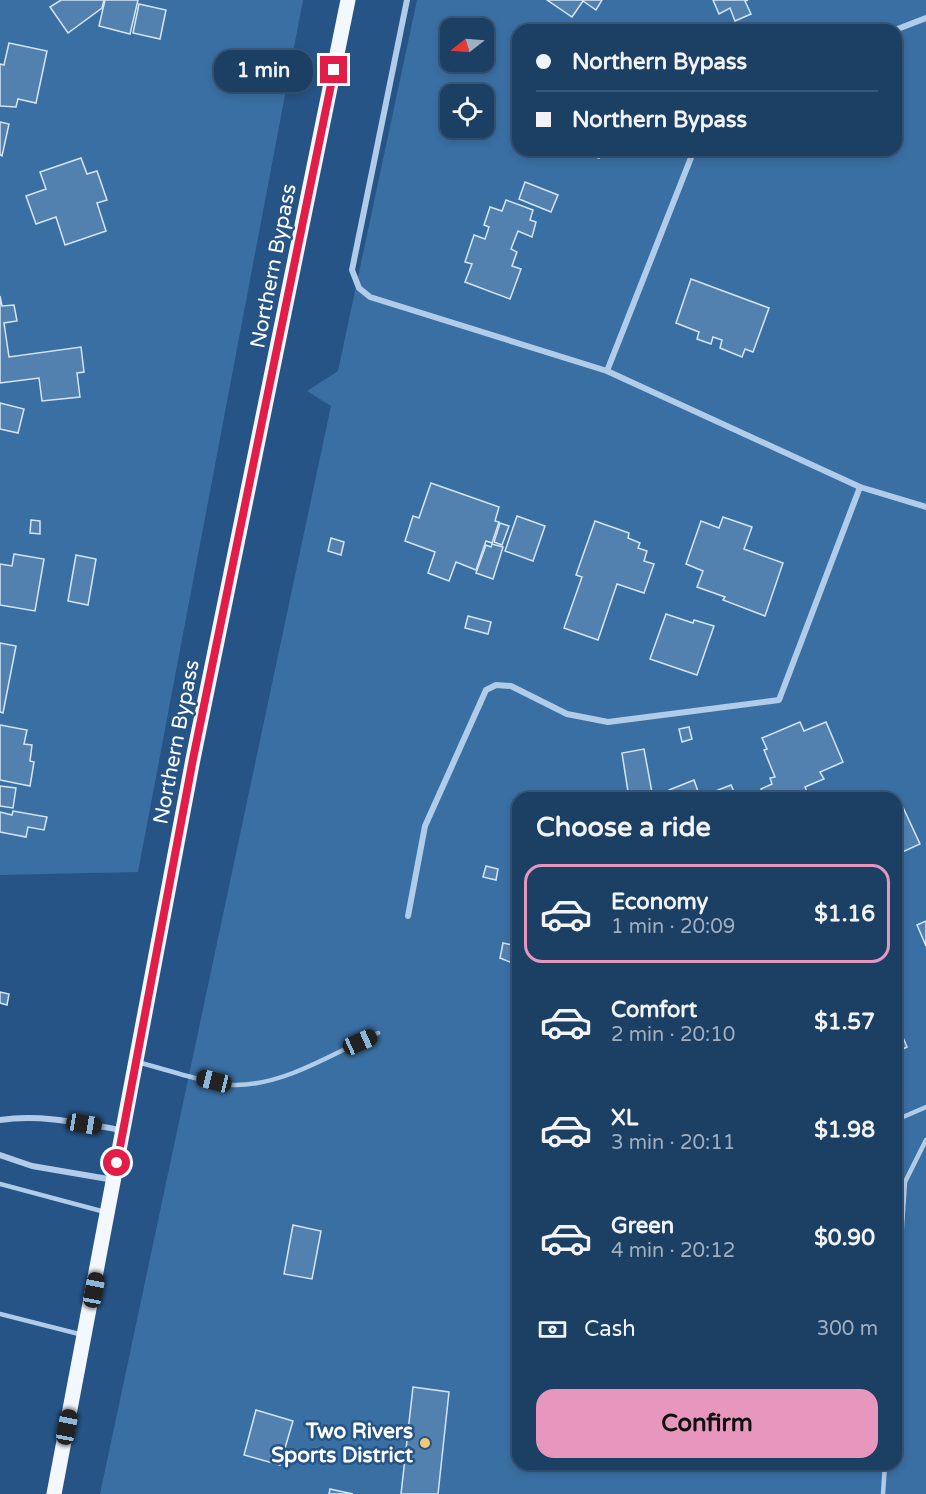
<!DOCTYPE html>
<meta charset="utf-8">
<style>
:root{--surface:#1c3f64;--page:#294a6d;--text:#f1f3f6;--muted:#a0afbf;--line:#3a5878;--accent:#e797bd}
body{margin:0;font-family:"Varela Round",sans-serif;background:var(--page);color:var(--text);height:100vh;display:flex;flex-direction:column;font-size:22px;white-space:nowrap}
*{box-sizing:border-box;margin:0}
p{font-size:20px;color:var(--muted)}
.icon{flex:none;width:33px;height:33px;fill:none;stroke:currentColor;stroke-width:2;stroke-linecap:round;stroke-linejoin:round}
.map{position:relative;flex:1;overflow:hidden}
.side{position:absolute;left:512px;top:792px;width:390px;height:678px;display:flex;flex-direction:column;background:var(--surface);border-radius:18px;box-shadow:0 3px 9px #0003,0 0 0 2px var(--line)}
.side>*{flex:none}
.banner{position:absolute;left:512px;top:24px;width:390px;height:132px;border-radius:18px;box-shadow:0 3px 9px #0003,0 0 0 2px var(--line);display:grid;align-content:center;height:132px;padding:0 24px;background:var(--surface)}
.needle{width:39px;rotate:253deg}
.fabs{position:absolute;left:440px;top:18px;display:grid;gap:12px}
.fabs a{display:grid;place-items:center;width:54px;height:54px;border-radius:12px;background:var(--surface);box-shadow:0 3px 9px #0003,0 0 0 2px var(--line);font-size:30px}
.end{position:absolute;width:27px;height:27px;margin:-14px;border:8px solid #e11d48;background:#fff;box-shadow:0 0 0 3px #fff}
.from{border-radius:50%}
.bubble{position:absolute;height:42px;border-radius:18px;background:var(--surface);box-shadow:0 3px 9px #0003,0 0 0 2px var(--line);font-size:20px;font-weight:700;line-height:42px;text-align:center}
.car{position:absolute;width:18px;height:36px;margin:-18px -9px;border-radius:8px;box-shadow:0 0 4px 2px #0007;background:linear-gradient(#222 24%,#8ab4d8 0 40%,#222 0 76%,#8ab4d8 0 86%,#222 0)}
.banner b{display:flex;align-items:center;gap:21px;height:57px;font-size:22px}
.banner b+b{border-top:2px solid var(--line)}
.banner i{width:15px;height:15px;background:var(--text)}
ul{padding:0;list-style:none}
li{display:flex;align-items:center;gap:18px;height:99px;margin:0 12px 9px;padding:0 12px;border:3px solid transparent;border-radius:18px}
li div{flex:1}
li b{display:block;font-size:22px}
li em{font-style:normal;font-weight:700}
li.on{border-color:var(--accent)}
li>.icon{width:54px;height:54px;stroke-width:1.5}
h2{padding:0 24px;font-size:27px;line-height:72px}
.pay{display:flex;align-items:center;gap:15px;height:66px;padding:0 24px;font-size:22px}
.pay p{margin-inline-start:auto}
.cta{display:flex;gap:12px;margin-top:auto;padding:12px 24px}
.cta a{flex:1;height:69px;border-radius:18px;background:var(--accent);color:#111;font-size:24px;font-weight:700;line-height:69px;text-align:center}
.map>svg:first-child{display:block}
.green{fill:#3a6fa3;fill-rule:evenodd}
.building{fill:#5281b0;stroke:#d4e5f6;stroke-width:1.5}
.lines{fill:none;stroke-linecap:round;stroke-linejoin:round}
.service{stroke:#b0cce8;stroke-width:4.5}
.minor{stroke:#b0cce8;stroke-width:6}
.primary{stroke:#f3f8fe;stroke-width:15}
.route{stroke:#e11d48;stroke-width:8}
.poi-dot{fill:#f2c775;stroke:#265486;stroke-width:2}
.labels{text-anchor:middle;stroke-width:5;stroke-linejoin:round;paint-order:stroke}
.street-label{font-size:21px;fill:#fff;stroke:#265486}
.poi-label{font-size:21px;font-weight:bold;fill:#fff;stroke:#265486;text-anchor:end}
</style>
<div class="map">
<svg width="926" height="1494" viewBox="0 0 926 1494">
<rect width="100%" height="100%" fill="#265486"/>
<g class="green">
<polygon points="0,0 303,0 138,872 0,875"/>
<path d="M 417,0 L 926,0 L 926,1494 L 100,1494 L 331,406 L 307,391 L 338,371 ZM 450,28 L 483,28 L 483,62 L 450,62 ZM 518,30 L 896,30 L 896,150 L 518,150 ZM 450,94 L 483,94 L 483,128 L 450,128 ZM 518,798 L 896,798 L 896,1464 L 518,1464 Z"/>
</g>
<g class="building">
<polygon points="61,0 104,0 102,8 68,33 50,7"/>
<polygon points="105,0 138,0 130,34 99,26"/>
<polygon points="547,0 602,0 596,10 583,1 572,17"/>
<polygon points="713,0 748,0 745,1 751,14 735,21 730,8 719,14"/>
<polygon points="139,4 166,10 160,39 133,33"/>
<polygon points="9,43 47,51 36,103 18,99 16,107 0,106 0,64 4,65"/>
<polygon points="0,122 9,124 2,156 0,155"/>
<polygon points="571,150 609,150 607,156 600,154 599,158"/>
<polygon points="81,158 87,174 97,171 107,200 97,203 106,231 65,245 56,217 36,224 26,196 46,189 40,172"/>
<polygon points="525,182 558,195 551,212 519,199"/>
<polygon points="506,200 533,210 530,220 536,222 532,237 518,231 511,249 517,252 512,266 521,269 510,299 465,282 472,264 465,262 474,235 485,239 489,227 484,225 490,207 502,211"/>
<polygon points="691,279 769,308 753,352 745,349 742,357 720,348 722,340 713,337 711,344 697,339 699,332 676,323"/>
<polygon points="0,296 2,306 14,305 17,321 4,323 9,357 81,347 84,372 77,373 80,397 42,401 39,378 0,383"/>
<polygon points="0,403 24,409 18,433 0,429"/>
<polygon points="431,483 499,507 495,521 499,522 492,543 486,541 476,570 456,562 449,581 428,573 435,552 405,541 413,516 419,518"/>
<polygon points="517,516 545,526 533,561 505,551"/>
<polygon points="723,517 752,527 744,549 783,563 765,616 723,600 725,597 697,587 703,571 686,564 701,521 719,528"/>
<polygon points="31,520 40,521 40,534 30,533"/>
<polygon points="595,521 629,533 628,538 640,543 638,548 647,551 644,561 654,564 644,593 617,584 598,640 564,628 582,577 576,575"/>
<polygon points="500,523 509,526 502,545 494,542"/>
<polygon points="331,538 344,542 341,555 328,551"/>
<polygon points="492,544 503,547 493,579 476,573 486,545 491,547"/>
<polygon points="14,554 44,559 35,611 0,605 0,564 12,566"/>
<polygon points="76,555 96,559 88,605 68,601"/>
<polygon points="666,614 693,623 694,620 714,626 697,675 650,659"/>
<polygon points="468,616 491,622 488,634 465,628"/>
<polygon points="0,643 16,646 3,713 0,712"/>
<polygon points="800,722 804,731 826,722 843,762 820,772 824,779 805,787 810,798 764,798 761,789 772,784 770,778 775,777 764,750 767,749 762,738"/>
<polygon points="0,725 27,730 24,744 32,745 30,761 34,762 30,786 0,780"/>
<polygon points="689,727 692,739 682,742 679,729"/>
<polygon points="644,749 653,798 629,798 622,753"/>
<polygon points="694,780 700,797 731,785 737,798 672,798 669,790"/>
<polygon points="0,786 16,788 13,808 0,806"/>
<polygon points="901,803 920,844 898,854 901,862 896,864 896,806"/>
<polygon points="13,811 47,817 44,830 28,827 26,837 0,832 0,812 12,815"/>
<polygon points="486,866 498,869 496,880 483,877"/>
<polygon points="926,921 926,946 917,925"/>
<polygon points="503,943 518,946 518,978 512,977 515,964 500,958"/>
<polygon points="0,992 9,994 7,1005 0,1003"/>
<polygon points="896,1021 907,1047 896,1052"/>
<polygon points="293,1225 321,1231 312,1279 284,1274"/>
<polygon points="413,1387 449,1392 438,1494 401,1494"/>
<polygon points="256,1410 293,1421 280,1465 244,1455"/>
<polygon points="330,1489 353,1494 329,1494"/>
</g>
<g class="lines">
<g class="service">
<path d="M 137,1062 C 162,1068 214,1086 236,1085 C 285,1085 334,1053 378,1033"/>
<polyline points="896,1120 926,1107"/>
<polyline points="0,1184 105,1212"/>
<polyline points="0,1314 83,1335"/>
<polyline points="896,1316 905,1182 926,1140"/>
<polyline points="883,1494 885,1464"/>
</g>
<g class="minor">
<polyline points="407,0 352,270 359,288 370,297 607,371 860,487 926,507"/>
<polyline points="895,30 926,18"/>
<polyline points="607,371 694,150"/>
<polyline points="408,916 425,826 486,690 496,685 511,686 567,714 608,722 779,700 860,487"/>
<path d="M 0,1120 C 40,1114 81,1123 121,1130"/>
<polyline points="0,1155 32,1166 114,1180"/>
</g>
<polyline class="primary" points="54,1494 193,759 348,0"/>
</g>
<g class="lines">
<polyline class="route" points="117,1163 193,759 334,70"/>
</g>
<circle class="poi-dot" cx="425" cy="1443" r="6"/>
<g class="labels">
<g class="street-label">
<text transform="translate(273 266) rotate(-79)" y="7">Northern Bypass</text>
<text transform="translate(176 742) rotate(-79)" y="7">Northern Bypass</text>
</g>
<g class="poi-label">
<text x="413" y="1438">Two Rivers<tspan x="413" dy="24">Sports District</tspan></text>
</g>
</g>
</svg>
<div class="fabs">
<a><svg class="needle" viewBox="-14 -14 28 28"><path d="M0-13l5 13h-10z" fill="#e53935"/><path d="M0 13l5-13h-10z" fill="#a0afbf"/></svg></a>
<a><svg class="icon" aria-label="locate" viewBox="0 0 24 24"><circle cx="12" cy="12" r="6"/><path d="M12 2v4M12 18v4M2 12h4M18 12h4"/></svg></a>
</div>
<i class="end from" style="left:117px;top:1163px"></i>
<i class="end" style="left:334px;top:70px"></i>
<div class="bubble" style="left:214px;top:50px;width:99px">1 min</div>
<i class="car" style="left:360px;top:1042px;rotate:66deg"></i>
<i class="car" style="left:214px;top:1081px;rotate:284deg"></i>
<i class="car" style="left:84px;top:1124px;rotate:99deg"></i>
<i class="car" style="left:94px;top:1290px;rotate:11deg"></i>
<i class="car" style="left:67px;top:1427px;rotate:11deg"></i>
<div class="banner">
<b><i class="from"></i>Northern Bypass</b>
<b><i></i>Northern Bypass</b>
</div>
<section class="side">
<h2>Choose a ride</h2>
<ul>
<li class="on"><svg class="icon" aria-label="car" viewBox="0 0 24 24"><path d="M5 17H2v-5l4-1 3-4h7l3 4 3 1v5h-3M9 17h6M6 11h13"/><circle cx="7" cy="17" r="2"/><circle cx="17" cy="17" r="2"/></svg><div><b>Economy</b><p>1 min · 20:09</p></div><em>$1.16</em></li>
<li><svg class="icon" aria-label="car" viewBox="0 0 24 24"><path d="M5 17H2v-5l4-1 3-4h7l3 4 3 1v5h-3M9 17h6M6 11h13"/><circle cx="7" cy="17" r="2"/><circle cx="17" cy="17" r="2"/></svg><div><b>Comfort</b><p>2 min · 20:10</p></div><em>$1.57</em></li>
<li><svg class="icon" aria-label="car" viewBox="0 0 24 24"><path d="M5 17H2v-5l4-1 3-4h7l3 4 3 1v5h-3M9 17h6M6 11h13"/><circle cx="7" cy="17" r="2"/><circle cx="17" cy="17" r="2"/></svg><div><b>XL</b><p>3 min · 20:11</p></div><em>$1.98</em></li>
<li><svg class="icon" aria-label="car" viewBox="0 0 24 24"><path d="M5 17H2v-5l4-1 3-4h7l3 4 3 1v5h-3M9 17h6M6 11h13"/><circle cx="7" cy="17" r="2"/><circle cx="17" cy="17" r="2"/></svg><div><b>Green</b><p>4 min · 20:12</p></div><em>$0.90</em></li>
</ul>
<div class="pay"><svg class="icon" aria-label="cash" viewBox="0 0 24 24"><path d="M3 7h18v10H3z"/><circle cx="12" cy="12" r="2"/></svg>Cash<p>300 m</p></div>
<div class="cta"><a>Confirm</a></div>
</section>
</div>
